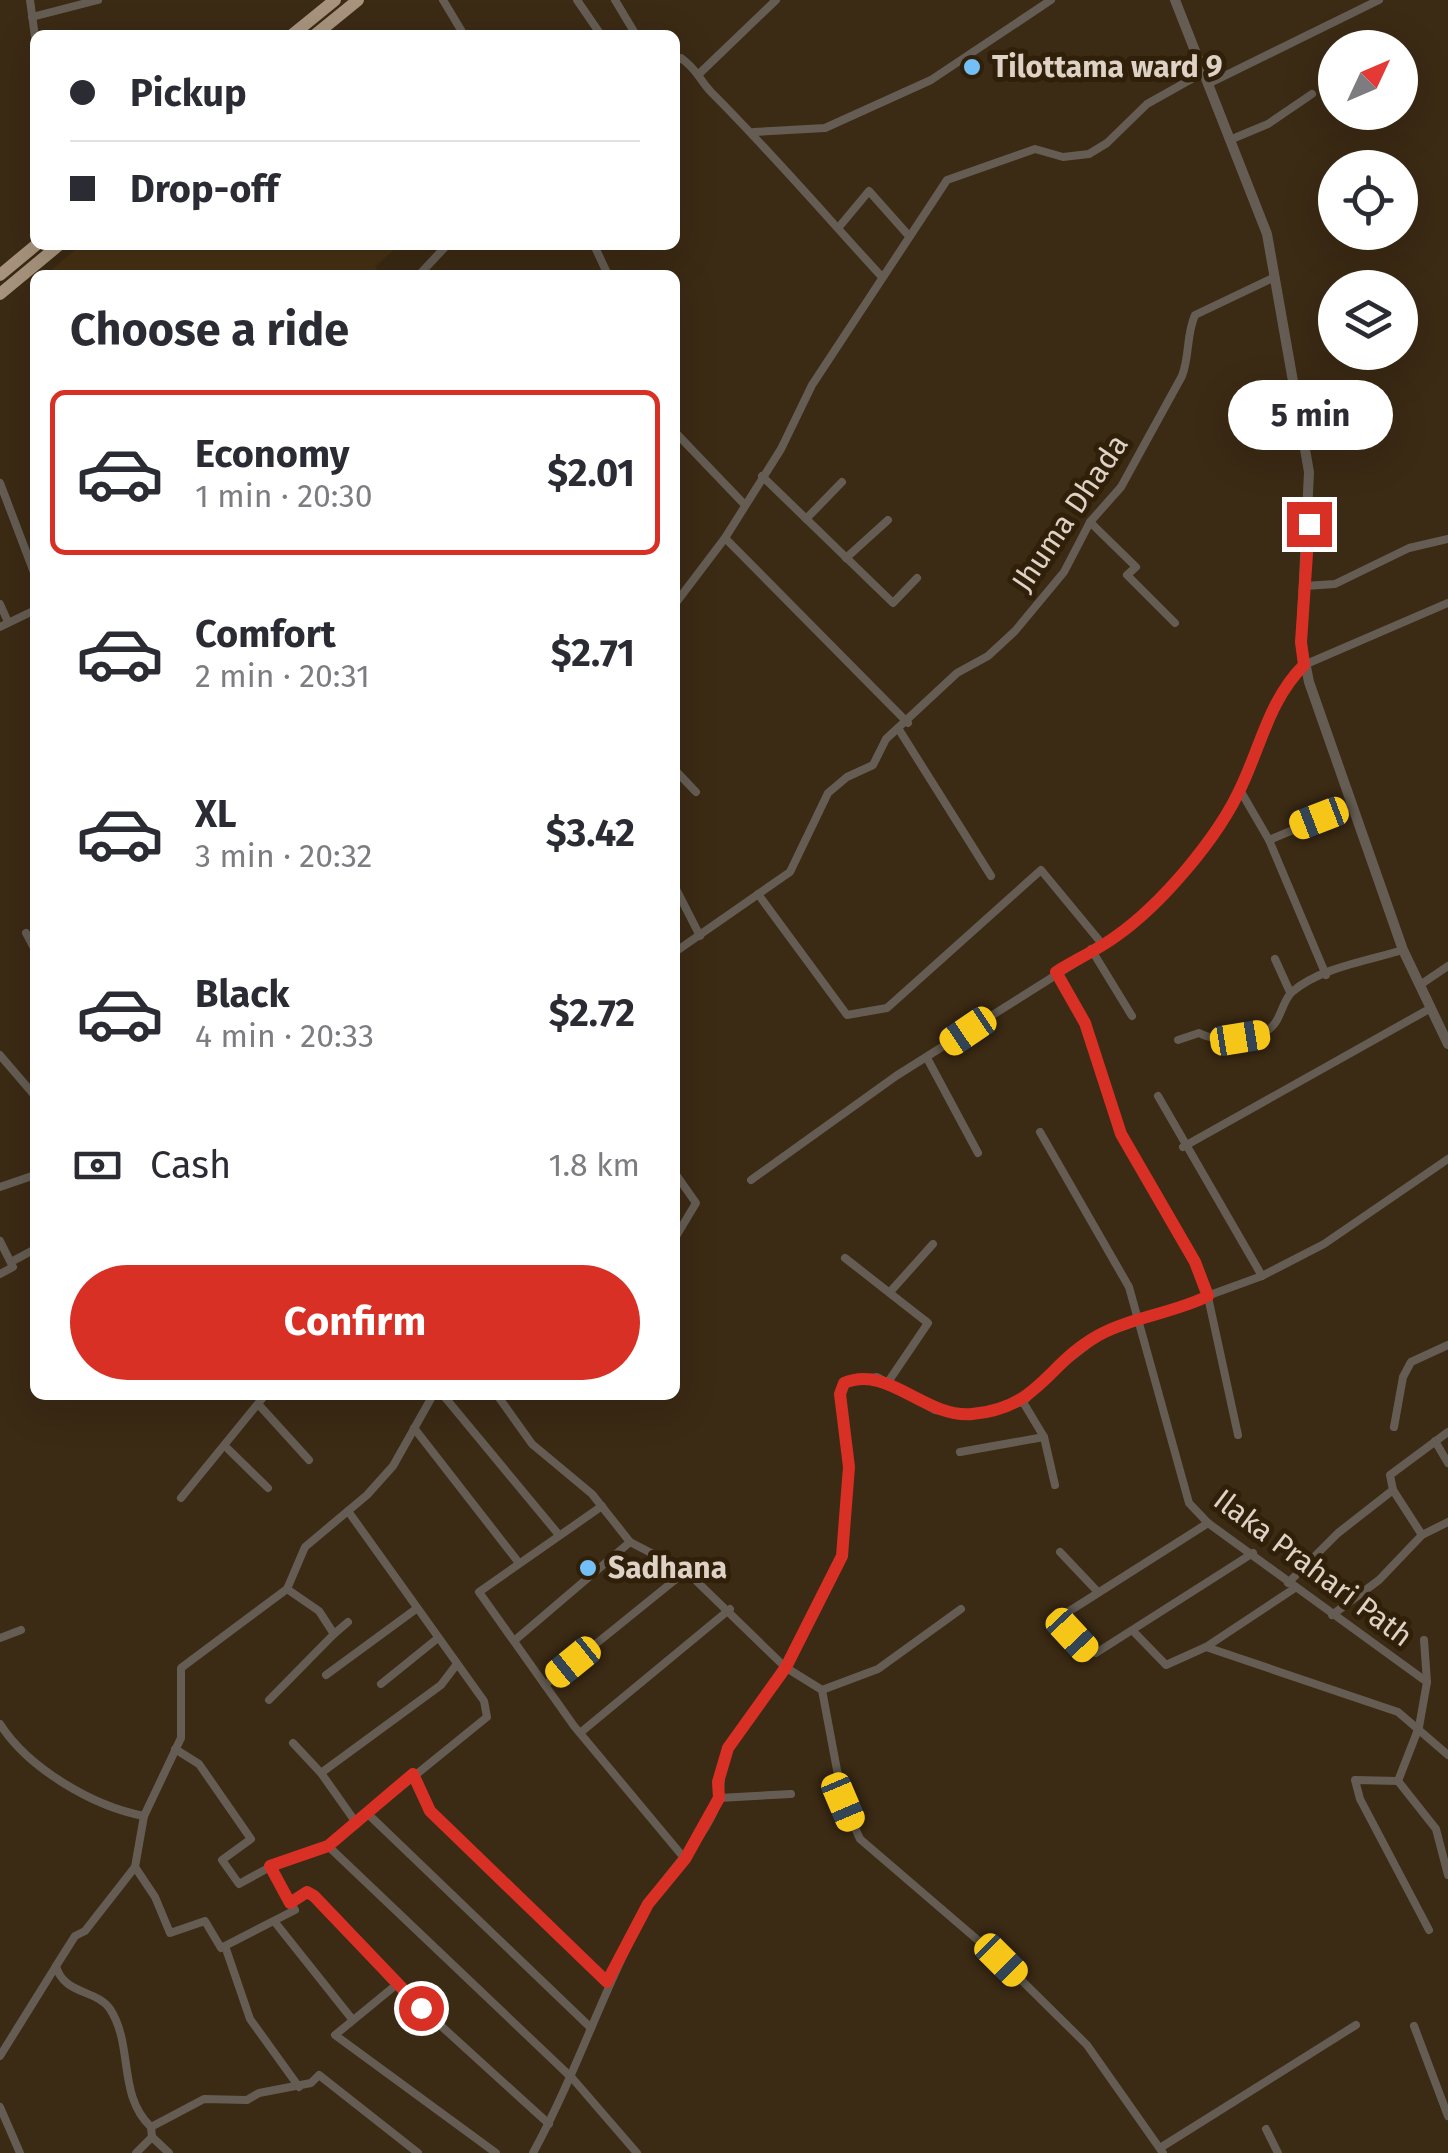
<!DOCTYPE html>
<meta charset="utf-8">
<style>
:root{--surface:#fff;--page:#f7f7f7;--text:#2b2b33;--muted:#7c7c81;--line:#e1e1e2;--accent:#d93025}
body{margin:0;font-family:"Fira Sans",sans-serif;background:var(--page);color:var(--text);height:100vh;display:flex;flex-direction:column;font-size:38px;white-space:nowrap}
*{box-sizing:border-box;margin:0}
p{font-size:32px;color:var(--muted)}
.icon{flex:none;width:55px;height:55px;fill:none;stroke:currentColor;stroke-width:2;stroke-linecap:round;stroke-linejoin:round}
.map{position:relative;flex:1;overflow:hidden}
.panel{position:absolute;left:30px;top:270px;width:650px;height:1130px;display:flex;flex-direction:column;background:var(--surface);border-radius:15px;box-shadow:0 10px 40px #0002}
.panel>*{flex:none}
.top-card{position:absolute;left:30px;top:30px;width:650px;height:220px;border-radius:15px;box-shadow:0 10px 40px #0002;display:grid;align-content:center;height:220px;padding:0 40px;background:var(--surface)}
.needle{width:65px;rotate:46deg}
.buttons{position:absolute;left:1318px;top:30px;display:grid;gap:20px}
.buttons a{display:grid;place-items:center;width:100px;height:100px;border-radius:50%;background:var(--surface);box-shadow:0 10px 40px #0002;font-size:50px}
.end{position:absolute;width:45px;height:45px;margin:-22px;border:12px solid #d93025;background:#fff;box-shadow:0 0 0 5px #fff}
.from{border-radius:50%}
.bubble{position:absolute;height:70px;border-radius:35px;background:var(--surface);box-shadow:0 10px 40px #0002;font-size:32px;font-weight:700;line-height:70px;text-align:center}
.car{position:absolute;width:30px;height:60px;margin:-30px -15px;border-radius:12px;box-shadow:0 0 8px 2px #0007;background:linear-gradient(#f5c518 24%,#345 0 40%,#f5c518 0 76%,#345 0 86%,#f5c518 0)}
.top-card b{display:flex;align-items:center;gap:35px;height:95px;font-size:38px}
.top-card b+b{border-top:2px solid var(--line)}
.top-card i{width:25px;height:25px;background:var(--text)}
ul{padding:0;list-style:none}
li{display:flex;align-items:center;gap:30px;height:165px;margin:0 20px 15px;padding:0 20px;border:5px solid transparent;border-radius:15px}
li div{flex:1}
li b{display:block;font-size:38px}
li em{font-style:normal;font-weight:700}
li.current{border-color:var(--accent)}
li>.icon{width:90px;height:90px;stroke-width:1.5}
h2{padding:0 40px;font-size:45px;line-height:120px}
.pay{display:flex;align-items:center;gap:25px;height:110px;padding:0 40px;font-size:38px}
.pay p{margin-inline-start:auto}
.primary-button{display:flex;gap:20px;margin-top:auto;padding:20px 40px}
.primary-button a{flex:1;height:115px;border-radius:60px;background:var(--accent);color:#fff;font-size:40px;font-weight:700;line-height:115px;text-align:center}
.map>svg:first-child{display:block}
.built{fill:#463114}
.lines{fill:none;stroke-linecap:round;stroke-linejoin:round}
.minor{stroke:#655d53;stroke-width:8}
.tertiary{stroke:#655d53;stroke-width:10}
.trunk{stroke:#a8947d;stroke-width:12}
.route{stroke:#d93025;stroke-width:12}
.poi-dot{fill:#74c0f6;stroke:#30200a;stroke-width:4}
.labels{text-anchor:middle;stroke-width:10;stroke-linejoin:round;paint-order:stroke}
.poi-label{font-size:30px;font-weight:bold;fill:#ddd2c5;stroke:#30200a;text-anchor:start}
.street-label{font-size:30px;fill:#ddd2c5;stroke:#30200a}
</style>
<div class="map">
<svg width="1448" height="2153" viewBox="0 0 1448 2153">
<rect width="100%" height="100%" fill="#3b2a14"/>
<polygon class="built" points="81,245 399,245 375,267 381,275 45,275"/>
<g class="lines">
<g class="minor">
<polyline points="30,0 35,37"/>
<polyline points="443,0 464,35"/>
<polyline points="577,0 601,35"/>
<polyline points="615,0 636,35"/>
<polyline points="32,17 98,0"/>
<path d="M 675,62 L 681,58 C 699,71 699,80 712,93 C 771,152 825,215 882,277"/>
<polyline points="700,73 776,0"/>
<polyline points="1208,84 1379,0"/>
<polyline points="754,132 825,128 931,80 1051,0"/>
<polyline points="1232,139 1268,124 1312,94"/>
<polyline points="839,227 869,191 909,236"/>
<polyline points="594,245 608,275"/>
<polyline points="419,275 447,245"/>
<polyline points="675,432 744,504"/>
<polyline points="762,476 893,603 917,578"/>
<polyline points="0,483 35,575"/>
<polyline points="806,519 842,482"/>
<polyline points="1090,522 1136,567 1127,575 1175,623"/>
<polyline points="725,538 908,723"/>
<polyline points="846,558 888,520"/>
<polyline points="1305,586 1335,584 1409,548 1448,539"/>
<polyline points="0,604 8,622"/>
<polyline points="675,604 725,538 781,449 812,385 947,180 1035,149 1063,157 1089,154 1107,143 1147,104 1204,72"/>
<polyline points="0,627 35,610"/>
<polyline points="898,728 991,876"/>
<polyline points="675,770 696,792"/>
<polyline points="1240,790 1269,840 1353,805"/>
<polyline points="1269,840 1326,975"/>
<polyline points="675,887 700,936"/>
<polyline points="758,894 847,1015 887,1008 1041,870 1103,945"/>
<polyline points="26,933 35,950"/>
<polyline points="1091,949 1132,1016"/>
<path d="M 675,952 L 790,872 L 828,793 L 847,777 L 873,765 L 886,739 L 957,673 L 988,656 L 1015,631 L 1064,572 L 1090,522 L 1121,487 L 1182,376 C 1190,355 1186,335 1195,315 L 1275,277"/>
<polyline points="1275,959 1290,992"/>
<polyline points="1056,972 1085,1023 1121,1134 1195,1262 1208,1297 1238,1435"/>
<polyline points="1420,985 1448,966"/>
<path d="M 1178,1040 L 1199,1033 C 1220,1044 1264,1043 1277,1020 C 1282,1011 1285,998 1292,992 C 1319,968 1370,960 1403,950"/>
<polyline points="0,1055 35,1096"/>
<polyline points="927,1058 978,1153"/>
<polyline points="1158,1096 1262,1276"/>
<polyline points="1040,1132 1129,1287 1189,1503 1208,1523 1427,1682 1419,1727 1398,1781 1355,1780 1360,1799 1429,1930"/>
<polyline points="1183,1147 1431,1008"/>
<path d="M 751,1180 L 896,1076 L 1113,939 C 1163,899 1214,845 1242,786 C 1262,743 1269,700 1304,665 L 1448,603"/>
<polyline points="0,1187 35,1175"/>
<polyline points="675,1238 696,1203 677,1176"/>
<polyline points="0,1241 13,1267 0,1274"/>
<polyline points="845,1258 928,1323 886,1385"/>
<polyline points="11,1262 35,1249"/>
<polyline points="890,1292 933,1244"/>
<polyline points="443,1395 559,1535"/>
<path d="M 497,1395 L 532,1444 L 592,1494 L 630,1542 L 686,1571 L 785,1667 C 767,1694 743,1720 728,1749 C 718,1766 723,1784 718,1801 C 704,1843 666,1871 646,1909 C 603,1990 577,2072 533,2153"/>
<polyline points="1023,1402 1044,1437 1055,1485"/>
<polyline points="259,1405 309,1460"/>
<polyline points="1394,1427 1403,1377 1411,1362 1448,1345"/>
<polyline points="414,1428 519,1563"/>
<polyline points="1435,1441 1448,1463"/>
<polyline points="226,1447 268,1488"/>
<polyline points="960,1452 1044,1437"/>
<polyline points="1393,1490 1422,1535"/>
<polyline points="181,1498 265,1395"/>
<polyline points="602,1506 479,1592 574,1726 685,1859"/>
<polyline points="1208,1523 1057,1619 1087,1651 1096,1653 1253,1553"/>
<polyline points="1060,1552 1096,1590"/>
<polyline points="1288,1583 1338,1533 1393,1490 1390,1475 1448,1432"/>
<polyline points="287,1589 319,1611 334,1634 348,1622"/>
<polyline points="1332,1615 1379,1580 1422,1535 1448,1522"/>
<polyline points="1134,1632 1166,1665 1206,1647 1295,1588"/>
<polyline points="0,1638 21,1630"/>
<polyline points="1424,1640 1427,1682"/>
<polyline points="514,1641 630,1542"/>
<polyline points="1206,1647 1398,1712 1448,1755"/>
<polyline points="326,1675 416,1609"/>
<polyline points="381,1684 438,1638"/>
<polyline points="545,1685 686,1571"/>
<polyline points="822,1690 878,1669 961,1609"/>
<polyline points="269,1700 334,1634"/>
<path d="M 0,1724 C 28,1768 92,1806 144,1816 L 135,1867 L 85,1931 L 75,1936 L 56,1966 C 64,1995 96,1989 110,2009 C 134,2046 117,2095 151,2127 L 204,2099 L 247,2100 L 259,2093 L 311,2083 L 319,2075 L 418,2153"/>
<polyline points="580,1733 730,1609"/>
<polyline points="293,1743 321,1773 441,1685 457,1664"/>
<polyline points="175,1749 199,1764 251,1839 222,1860 239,1884 270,1867 328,1846 487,1717 484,1701 348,1511"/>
<polyline points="321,1773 357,1824"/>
<polyline points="413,1774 430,1811 607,1981"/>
<polyline points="1398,1781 1436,1829 1448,1875"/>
<polyline points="719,1798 791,1794"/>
<polyline points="368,1814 591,2028"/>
<polyline points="144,1816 181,1738 181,1668 287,1589 305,1547 367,1495 393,1466 433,1395"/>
<polyline points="328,1846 573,2079 637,2153"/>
<polyline points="135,1867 155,1897 170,1933 205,1921 221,1948 295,1910 270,1867"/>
<polyline points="290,1903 307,1892 314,1896 396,1985 549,2124"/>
<polyline points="274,1921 352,2019"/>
<polyline points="225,1946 250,2019 299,2087"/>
<polyline points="396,1985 335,2035 496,2153"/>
<polyline points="1414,2026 1448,2116"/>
<polyline points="0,2056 56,1966"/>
<polyline points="0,2107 20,2153"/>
<polyline points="151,2127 152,2137 169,2153"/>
<polyline points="1266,2129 1278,2153"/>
<polyline points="1160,2148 1356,2025"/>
<polyline points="136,2153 152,2137"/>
<polyline points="1163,2153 1087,2045 1001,1960 860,1839 843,1802 822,1690 785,1667 842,1556 849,1467 840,1394 844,1383 877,1377 935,1410 968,1415 1023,1402 1056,1369 1100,1335 1262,1276 1324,1244 1448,1159"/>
</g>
<polyline class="tertiary" points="1175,0 1267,234 1309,472 1301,642 1309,682 1403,950 1448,1044"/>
<g class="trunk">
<polyline points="292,35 335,0"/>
<polyline points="315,35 358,0"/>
<polyline points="0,275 36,245"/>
<polyline points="0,294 59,245"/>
</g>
</g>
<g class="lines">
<path class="route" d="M 421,2008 L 314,1896 L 307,1892 L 290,1903 L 270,1866 L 328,1846 L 413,1774 L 430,1811 L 607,1982 L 648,1904 L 685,1859 L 719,1798 L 718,1782 L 728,1748 L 786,1667 L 842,1556 L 849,1467 L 840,1394 L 844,1383 C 888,1364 924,1418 972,1414 C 1040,1408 1046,1364 1099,1335 C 1132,1317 1174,1313 1208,1296 L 1195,1262 L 1121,1134 L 1085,1023 L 1056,972 C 1075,960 1097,950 1115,937 C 1161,905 1219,837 1242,785 C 1262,742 1270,699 1304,665 L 1301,642 L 1309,524"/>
</g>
<g class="poi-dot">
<circle cx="972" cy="67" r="10"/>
<circle cx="588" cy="1568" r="10"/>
</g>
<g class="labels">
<g class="poi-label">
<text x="992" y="77">Tilottama ward 9</text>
<text x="608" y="1578">Sadhana</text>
</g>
<g class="street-label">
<text transform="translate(1070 513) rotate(-56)" y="10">Jhuma Dhada</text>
<text transform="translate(1313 1568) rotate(37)" y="10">Ilaka Prahari Path</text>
</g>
</g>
</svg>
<div class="buttons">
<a><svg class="needle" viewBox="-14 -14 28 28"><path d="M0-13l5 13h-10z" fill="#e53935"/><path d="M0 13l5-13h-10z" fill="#7c7c81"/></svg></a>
<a><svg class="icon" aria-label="locate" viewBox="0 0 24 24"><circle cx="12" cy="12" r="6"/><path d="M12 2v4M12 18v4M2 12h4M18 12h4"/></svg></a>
<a><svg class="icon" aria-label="layers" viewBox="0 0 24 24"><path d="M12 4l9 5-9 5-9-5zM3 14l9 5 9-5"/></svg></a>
</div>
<i class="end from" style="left:421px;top:2008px"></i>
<i class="end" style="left:1309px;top:524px"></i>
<div class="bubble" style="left:1228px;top:380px;width:165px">5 min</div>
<i class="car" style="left:1319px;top:818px;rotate:249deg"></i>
<i class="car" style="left:968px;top:1031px;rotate:236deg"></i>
<i class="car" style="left:1240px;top:1038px;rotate:81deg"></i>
<i class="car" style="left:1072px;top:1635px;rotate:137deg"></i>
<i class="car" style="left:573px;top:1662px;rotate:231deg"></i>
<i class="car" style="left:843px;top:1802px;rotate:157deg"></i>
<i class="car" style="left:1001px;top:1960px;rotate:135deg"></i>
<div class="top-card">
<b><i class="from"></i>Pickup</b>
<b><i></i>Drop-off</b>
</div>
<section class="panel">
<h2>Choose a ride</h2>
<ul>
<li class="current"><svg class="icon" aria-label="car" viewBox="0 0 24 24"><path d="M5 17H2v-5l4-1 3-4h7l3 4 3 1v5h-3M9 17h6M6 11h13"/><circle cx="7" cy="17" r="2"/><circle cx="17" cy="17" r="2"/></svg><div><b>Economy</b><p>1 min · 20:30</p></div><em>$2.01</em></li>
<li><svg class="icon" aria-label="car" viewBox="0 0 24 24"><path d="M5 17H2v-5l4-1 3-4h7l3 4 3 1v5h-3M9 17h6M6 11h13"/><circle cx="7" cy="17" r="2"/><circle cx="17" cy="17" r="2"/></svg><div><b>Comfort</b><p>2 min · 20:31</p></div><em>$2.71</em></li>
<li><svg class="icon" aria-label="car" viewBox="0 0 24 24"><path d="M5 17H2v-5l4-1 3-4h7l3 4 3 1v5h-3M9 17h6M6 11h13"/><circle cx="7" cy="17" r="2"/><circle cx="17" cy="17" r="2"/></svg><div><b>XL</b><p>3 min · 20:32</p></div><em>$3.42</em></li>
<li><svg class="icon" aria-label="car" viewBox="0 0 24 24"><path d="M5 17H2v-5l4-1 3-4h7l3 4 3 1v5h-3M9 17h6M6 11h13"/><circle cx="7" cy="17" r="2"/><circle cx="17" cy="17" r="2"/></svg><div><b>Black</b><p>4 min · 20:33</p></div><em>$2.72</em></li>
</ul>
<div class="pay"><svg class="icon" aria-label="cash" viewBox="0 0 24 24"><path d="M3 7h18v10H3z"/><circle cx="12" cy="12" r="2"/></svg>Cash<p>1.8 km</p></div>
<div class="primary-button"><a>Confirm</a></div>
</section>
</div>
